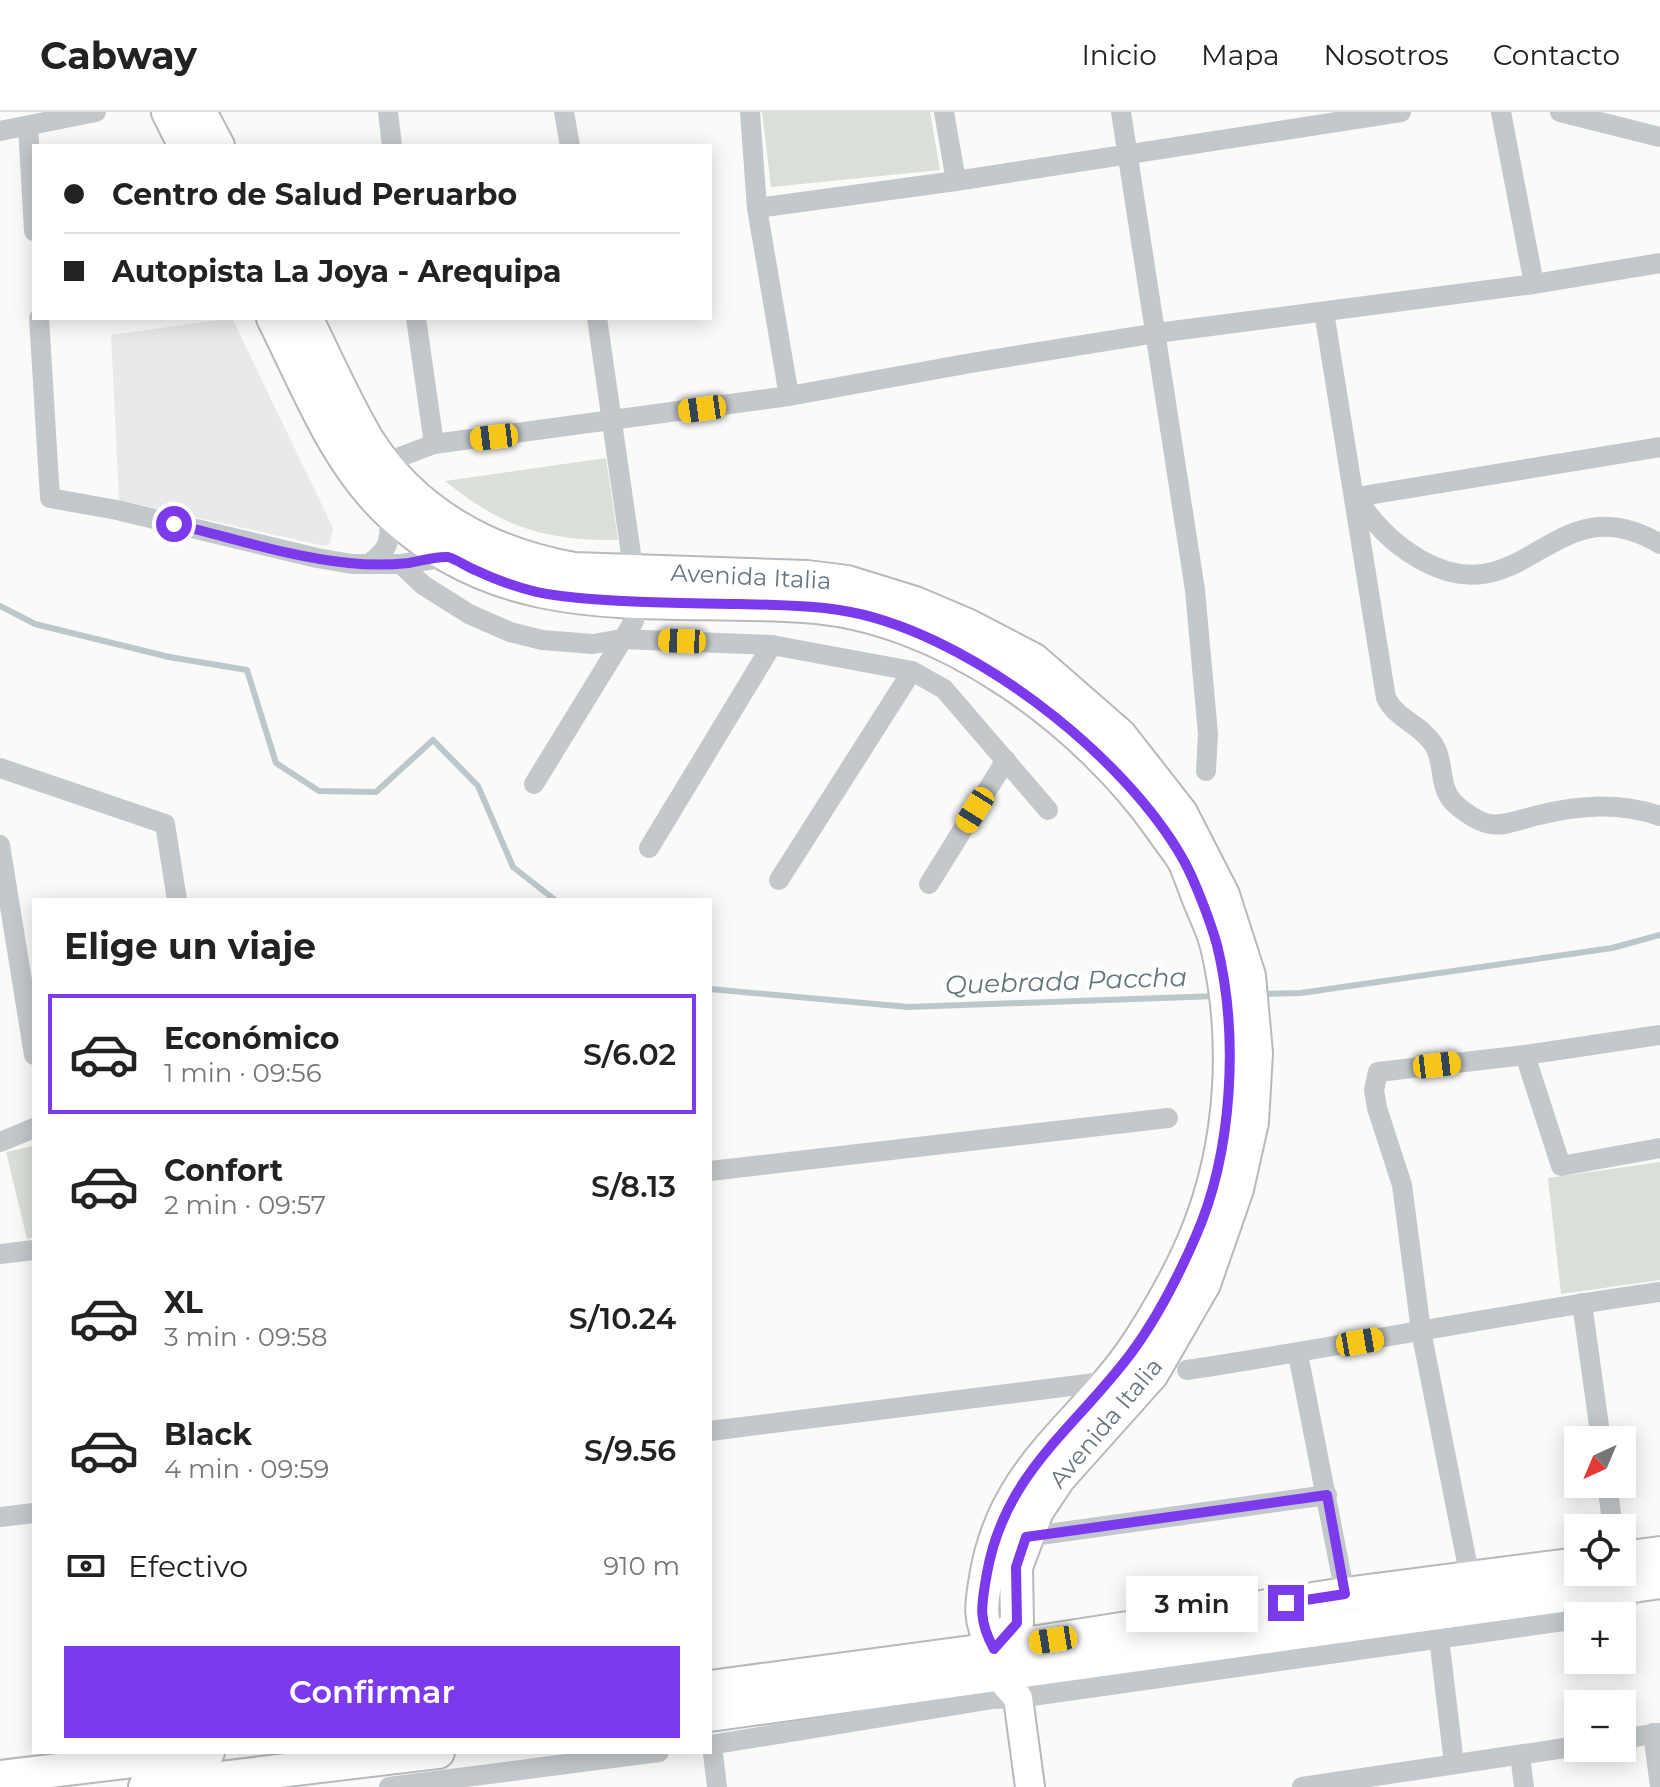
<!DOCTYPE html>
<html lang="es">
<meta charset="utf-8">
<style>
:root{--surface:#fff;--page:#f2f2f2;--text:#222;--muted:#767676;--line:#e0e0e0;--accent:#7c3aed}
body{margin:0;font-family:Montserrat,sans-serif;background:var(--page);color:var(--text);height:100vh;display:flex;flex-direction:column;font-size:30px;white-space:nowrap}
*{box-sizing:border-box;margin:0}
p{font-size:26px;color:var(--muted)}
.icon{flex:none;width:44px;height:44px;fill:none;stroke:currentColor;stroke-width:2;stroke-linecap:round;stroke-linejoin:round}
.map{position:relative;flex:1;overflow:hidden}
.side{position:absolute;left:32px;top:786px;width:680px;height:856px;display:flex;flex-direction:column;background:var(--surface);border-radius:0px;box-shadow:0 4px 20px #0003}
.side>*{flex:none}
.top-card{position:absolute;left:32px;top:32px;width:680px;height:176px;border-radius:0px;box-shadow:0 4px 20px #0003;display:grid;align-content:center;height:176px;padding:0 32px;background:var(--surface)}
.needle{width:52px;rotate:224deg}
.tools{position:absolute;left:1564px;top:1314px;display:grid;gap:16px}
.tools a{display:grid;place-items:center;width:72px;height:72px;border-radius:0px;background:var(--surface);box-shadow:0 4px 20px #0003;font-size:40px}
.end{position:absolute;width:36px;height:36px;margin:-18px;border:10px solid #7c3aed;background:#fff;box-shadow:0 0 0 4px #fff}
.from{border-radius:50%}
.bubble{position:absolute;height:56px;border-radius:0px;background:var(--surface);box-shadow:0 4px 20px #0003;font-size:26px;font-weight:600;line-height:56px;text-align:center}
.car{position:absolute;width:24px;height:48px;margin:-24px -12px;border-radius:10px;box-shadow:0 0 6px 2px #0007;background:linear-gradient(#f5c518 24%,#345 0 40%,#f5c518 0 76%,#345 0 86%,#f5c518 0)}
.top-card b{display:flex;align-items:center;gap:28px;height:76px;font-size:30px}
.top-card b+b{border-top:2px solid var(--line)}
.top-card i{width:20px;height:20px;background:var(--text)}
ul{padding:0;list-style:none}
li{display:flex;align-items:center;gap:24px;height:120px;margin:0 16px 12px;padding:0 16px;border:4px solid transparent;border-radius:0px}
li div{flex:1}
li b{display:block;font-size:30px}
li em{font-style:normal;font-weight:600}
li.current{border-color:var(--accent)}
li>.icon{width:72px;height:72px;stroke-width:1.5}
h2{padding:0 32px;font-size:36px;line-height:96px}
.pay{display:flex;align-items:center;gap:20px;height:88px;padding:0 32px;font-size:30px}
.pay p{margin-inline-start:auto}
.action{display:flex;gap:16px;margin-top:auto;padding:16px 32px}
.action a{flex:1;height:92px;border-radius:0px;background:var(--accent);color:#fff;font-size:32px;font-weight:600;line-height:92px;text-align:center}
header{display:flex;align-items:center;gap:48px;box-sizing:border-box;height:112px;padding:0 40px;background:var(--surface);border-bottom:2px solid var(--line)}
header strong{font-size:38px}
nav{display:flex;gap:44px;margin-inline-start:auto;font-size:28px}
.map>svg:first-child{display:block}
.built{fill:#e8e9e9}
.green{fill:#dadfd7}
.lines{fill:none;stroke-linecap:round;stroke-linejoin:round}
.stream{stroke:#bbc7cb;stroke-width:6}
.secondary-casing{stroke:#b3babf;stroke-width:32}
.primary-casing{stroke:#b5babe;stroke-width:36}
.street{stroke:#c3c8cc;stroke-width:20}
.secondary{stroke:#fff;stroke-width:28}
.primary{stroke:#fff;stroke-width:32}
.route{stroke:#7c3aed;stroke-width:10}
.labels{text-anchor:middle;stroke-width:8;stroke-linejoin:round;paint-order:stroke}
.street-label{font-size:24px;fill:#657683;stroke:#fff}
.water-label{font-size:26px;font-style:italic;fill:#60757c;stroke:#fff}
</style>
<header>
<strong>Cabway</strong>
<nav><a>Inicio</a><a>Mapa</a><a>Nosotros</a><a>Contacto</a></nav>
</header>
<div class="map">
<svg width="1660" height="1675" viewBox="0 0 1660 1675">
<rect width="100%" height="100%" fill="#fafaf8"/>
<polygon class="built" points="232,206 333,416 330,432 324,434 119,388 111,223"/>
<g class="green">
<polygon points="762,0 930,0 940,58 771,75"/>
<path d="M 606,346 L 618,428 C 545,429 502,415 445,369 Z"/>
<polygon points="34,1034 34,1125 27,1127 6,1040"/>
<polygon points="1660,1050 1660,1168 1561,1182 1548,1066"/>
</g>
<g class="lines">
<g class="stream">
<polyline points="0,494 35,512 169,545 247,558 276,651 319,679 376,680 433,628 478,674 513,755 555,788"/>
<polyline points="710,877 908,895 1217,884"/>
<polyline points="1261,882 1301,881 1612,836 1660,823"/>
</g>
<defs>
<polyline id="secondary" points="998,1563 1018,1586 1030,1675"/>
<g id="primary">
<polyline points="168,0 185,34"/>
<polyline points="200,0 218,34"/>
<path d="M 273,206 C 307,273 335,351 392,403 C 512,514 655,484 804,494 C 941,502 1084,607 1161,716 C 1168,727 1178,738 1184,749 C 1190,761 1194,775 1199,787 C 1205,802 1213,818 1217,834 C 1239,927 1233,1032 1197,1121 C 1182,1158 1161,1195 1140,1228 C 1085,1313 1007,1351 987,1460 C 981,1493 978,1507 994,1537 L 1017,1511 L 1016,1455 L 1037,1399 L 1059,1366 L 1152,1262 L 1204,1172 L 1237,1077 L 1252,1010 L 1256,941 L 1249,864 L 1223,783 L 1181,701 L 1120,623 L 1034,548 L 967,513 L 915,491 L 847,470 L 807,465 L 574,457 C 489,442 413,401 367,327 C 344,288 326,246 306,206"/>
<polyline points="1622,1446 1660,1441"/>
<polyline points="710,1575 994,1537 1345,1482 1578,1452"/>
<polyline points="710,1603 1660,1470"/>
<polyline points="0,1665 208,1640"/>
<polyline points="145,1675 438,1640"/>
</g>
</defs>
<use href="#secondary" class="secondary-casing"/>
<use href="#primary" class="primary-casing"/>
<g class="street">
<polyline points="388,0 392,34"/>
<polyline points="564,0 570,34"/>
<polyline points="750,0 757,96 789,284"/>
<polyline points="944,0 956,69"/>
<polyline points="1121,0 1195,478 1208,622 1206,659"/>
<polyline points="1501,0 1534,172"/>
<polyline points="1560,0 1660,25"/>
<polyline points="28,14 34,119"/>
<polyline points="0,19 96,0"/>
<polyline points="757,96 956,69 1401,0"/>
<path d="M 1324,200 L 1386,586 C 1397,608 1421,612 1434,633 C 1445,651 1438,673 1453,690 C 1462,699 1478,710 1490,712 C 1505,715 1524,706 1539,703 C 1580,693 1619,690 1660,704"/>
<polyline points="39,206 50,386 117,398 317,446 352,452 401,452 448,445"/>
<polyline points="416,206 434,332"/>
<path d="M 1660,335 L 1356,385 C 1372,410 1391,430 1416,445 C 1525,511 1552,367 1660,432"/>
<polyline points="384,351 434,332 789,284 971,251 1157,221 1534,172 1660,151"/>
<path d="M 370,451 C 392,435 389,427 390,402"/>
<polyline points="401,452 423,473 469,502 510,520 542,528 593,532 622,527 772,533 912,559 944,577 1048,698"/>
<polyline points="0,656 165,712 177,788"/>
<polyline points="534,672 634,509 635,490 631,442 597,206"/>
<polyline points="0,733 34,943"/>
<polyline points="649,736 772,533"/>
<polyline points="779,768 912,559"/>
<polyline points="929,772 1006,648"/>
<polyline points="1525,943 1561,1054 1660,1036"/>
<polyline points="0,1030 34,1016"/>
<polyline points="710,1059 1168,1006"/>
<polyline points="0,1142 34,1138"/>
<polyline points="1582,1191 1601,1328"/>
<polyline points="1298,1242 1345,1482"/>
<path d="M 1187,1258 C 1345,1234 1502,1202 1660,1180"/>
<polyline points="710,1319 1111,1269"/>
<polyline points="1607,1372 1613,1416"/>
<polyline points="0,1405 34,1401"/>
<polyline points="1026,1425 1327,1383"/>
<polyline points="1470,1466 1421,1219 1402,1073 1377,996 1374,978 1378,960 1525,943 1660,923"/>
<polyline points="1601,1504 1616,1502 1641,1472"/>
<polyline points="1439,1526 1454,1652"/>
<polyline points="1653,1621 1660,1675"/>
<polyline points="1622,1627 1660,1621"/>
<polyline points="710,1633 993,1587 1018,1586 1578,1507"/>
<polyline points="712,1633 717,1675"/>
<polyline points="1520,1643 1524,1675"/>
<polyline points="389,1675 659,1640"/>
<polyline points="1302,1675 1578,1634"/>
</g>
<use href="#secondary" class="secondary"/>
<use href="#primary" class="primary"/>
</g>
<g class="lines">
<path class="route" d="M 174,412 C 230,425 293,446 349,451 C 368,453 390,453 409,451 C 420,449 437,444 448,445 C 456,447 467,455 475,458 C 503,471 530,481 561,484 C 620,491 680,491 740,492 C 773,493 806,493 839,498 C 962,516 1124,641 1184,749 C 1195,769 1211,811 1217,833 C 1239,923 1233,1041 1195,1126 C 1178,1165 1157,1206 1132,1240 C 1075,1317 1005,1360 987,1461 C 981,1494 978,1508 994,1537 L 1017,1511 L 1016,1455 L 1026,1425 L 1327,1383 L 1345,1482 L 1286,1491"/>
</g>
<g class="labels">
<g class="street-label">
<text transform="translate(751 465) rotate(3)" y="8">Avenida Italia</text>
<text transform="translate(1106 1311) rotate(-50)" y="8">Avenida Italia</text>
</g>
<g class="water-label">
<text transform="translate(1066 869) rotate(-2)" y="9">Quebrada Paccha</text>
</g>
</g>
</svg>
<div class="tools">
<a><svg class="needle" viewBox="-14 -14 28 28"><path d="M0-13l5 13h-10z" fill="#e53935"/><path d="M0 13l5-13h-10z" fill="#767676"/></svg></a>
<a><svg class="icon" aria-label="locate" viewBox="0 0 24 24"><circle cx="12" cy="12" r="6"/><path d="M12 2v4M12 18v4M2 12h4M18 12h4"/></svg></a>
<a>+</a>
<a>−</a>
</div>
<i class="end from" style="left:174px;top:412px"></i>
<i class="end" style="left:1286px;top:1491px"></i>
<div class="bubble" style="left:1126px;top:1464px;width:132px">3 min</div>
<i class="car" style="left:702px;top:297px;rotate:262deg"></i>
<i class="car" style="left:494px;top:325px;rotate:263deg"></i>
<i class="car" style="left:682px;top:529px;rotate:272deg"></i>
<i class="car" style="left:975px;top:698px;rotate:212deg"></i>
<i class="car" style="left:1437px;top:953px;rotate:83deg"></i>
<i class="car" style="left:1360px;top:1230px;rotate:80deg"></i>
<i class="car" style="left:1053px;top:1528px;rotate:261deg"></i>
<div class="top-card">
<b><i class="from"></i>Centro de Salud Peruarbo</b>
<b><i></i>Autopista La Joya - Arequipa</b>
</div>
<section class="side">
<h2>Elige un viaje</h2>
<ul>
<li class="current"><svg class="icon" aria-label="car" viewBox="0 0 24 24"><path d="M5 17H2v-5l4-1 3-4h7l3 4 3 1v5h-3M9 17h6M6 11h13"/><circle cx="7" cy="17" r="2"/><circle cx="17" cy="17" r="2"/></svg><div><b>Económico</b><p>1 min · 09:56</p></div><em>S/6.02</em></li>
<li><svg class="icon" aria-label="car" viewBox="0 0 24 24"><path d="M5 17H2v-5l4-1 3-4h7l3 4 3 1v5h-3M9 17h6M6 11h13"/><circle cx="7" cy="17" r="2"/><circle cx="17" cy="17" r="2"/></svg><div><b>Confort</b><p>2 min · 09:57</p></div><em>S/8.13</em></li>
<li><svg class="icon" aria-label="car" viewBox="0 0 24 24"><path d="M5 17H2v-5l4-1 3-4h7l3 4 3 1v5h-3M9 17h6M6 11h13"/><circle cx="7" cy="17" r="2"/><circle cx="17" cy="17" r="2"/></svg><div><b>XL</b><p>3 min · 09:58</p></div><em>S/10.24</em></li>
<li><svg class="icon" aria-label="car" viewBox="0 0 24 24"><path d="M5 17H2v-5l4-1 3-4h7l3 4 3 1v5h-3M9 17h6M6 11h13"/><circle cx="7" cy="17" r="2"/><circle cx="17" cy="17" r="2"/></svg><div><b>Black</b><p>4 min · 09:59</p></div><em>S/9.56</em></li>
</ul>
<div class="pay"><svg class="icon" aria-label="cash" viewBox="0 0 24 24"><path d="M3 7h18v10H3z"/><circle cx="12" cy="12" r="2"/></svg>Efectivo<p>910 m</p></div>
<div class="action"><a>Confirmar</a></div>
</section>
</div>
